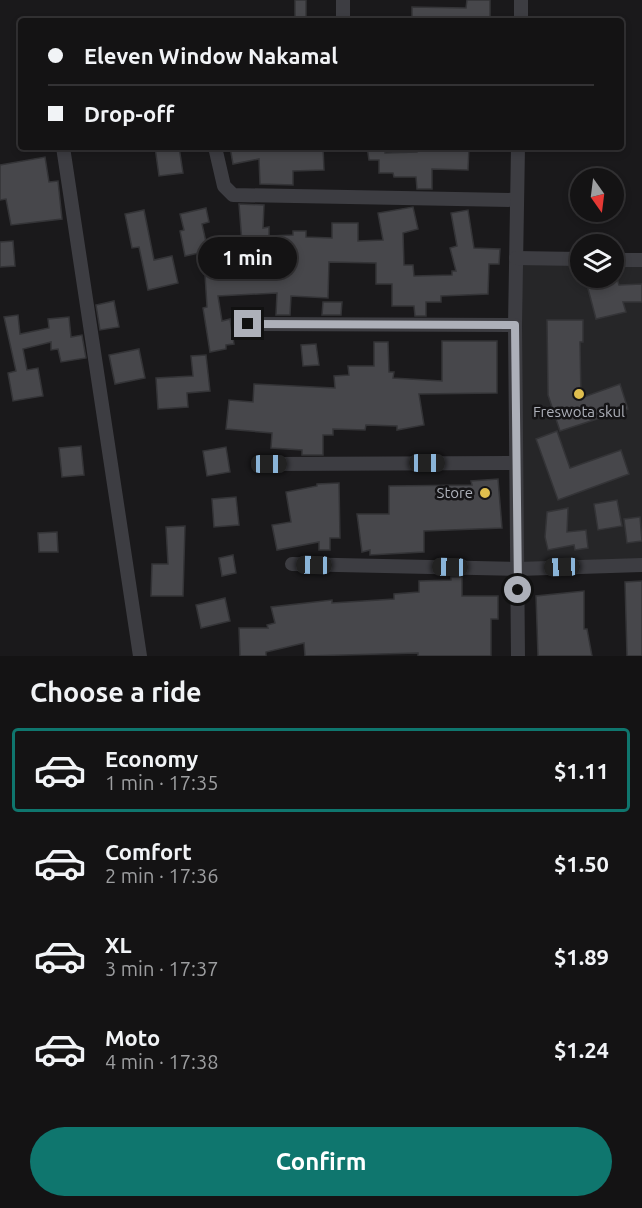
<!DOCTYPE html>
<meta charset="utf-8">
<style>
:root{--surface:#141314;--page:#1d1c1d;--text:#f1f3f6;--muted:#9d9ea0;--line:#333234;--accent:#0f766e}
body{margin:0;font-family:Ubuntu,sans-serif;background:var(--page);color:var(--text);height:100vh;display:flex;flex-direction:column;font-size:22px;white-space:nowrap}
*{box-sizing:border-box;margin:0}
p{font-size:20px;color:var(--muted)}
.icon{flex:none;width:33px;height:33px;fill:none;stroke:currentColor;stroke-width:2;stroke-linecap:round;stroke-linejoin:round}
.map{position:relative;height:656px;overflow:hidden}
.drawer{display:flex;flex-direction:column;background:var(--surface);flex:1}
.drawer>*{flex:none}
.hud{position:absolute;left:18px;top:18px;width:606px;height:132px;border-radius:6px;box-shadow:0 3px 9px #0003,0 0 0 2px var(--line);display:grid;align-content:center;height:132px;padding:0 30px;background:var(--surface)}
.needle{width:39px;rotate:166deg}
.controls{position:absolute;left:570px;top:168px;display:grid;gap:12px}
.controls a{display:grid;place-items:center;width:54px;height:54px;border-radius:50%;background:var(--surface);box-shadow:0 3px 9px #0003,0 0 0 2px var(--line);font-size:30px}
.end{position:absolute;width:27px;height:27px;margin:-14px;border:8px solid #adb0b9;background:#111;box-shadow:0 0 0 3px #111}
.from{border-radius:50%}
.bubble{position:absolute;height:42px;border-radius:21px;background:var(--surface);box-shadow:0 3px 9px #0003,0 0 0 2px var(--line);font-size:20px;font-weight:600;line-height:42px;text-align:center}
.car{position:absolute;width:18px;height:36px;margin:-18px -9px;border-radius:8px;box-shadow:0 0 4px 2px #0007;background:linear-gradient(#222 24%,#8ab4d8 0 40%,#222 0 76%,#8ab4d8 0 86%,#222 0)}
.hud b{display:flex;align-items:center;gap:21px;height:57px;font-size:22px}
.hud b+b{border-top:2px solid var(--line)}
.hud i{width:15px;height:15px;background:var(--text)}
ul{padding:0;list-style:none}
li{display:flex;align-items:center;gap:18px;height:84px;margin:0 12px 9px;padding:0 18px;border:3px solid transparent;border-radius:6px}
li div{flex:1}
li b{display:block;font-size:22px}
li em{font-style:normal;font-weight:600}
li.selected{border-color:var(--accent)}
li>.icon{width:54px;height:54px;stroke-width:1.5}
h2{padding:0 30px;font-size:27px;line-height:72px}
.cta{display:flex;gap:12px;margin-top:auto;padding:12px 30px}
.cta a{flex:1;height:69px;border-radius:36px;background:var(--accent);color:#fff;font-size:24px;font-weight:600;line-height:69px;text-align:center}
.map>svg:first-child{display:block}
.built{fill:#262628}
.building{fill:#47474b;stroke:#343437;stroke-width:1.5}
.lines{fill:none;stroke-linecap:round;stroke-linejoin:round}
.street{stroke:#3d3d42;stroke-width:14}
.route{stroke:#adb0b9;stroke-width:8}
.poi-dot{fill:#dfbe4e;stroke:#151416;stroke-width:2}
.labels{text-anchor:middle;stroke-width:5;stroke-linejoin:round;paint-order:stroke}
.poi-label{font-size:15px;fill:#adb0b9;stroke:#151416}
</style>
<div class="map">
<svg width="642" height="656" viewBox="0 0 642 656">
<rect width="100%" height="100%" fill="#1a191b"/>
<polygon class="built" points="516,258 580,259 580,278 614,278 614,260 642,260 642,561 518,569"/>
<g class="building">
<rect x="295" y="0" width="11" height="21"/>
<polygon points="467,0 490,0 490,21 412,21 412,7 466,8"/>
<polygon points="155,147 179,147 183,173 159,176"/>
<polygon points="230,147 323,147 324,170 293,171 293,185 260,184 259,159 233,164"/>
<polygon points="367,147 385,147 385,153 417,152 418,147 469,147 468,170 432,169 432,189 417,189 416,177 394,177 393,173 379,173 379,160 369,160"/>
<polygon points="45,157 49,182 58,181 62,219 11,225 6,199 0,200 0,165"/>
<polygon points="239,204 264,205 263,228 269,227 269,236 293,235 293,231 306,231 306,237 332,238 332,223 358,223 358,241 383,240 378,213 413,207 418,229 403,233 404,265 413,265 414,276 452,275 452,271 456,271 450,248 457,246 451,213 468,210 474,248 500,249 499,264 489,264 488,294 441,296 441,302 426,302 426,316 415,316 414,306 392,306 392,284 376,284 376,263 329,262 328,298 291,296 290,315 276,315 277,293 218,296 222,321 230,319 234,344 226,345 226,349 210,352 203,308 207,307 204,258 243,256"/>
<polygon points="206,208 209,222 202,224 208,251 185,256 180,231 184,230 180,214"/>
<polygon points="144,210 154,260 172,256 178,283 148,290 139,247 132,248 125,214"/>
<polygon points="13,241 15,266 0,267 0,242"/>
<polygon points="617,278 619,285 642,284 642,302 623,302 626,312 596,319 587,285"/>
<polygon points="114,301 119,327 100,330 96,305"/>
<polygon points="323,302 342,302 341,315 322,315"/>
<polygon points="18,315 20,334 49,328 48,319 69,317 71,337 82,335 86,358 61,362 58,349 51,350 51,342 23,349 27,370 38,368 43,396 13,401 8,373 16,371 4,317"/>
<polygon points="547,320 583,320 583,342 580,342 581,398 620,384 628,409 560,431 548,395"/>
<polygon points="442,341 497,341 497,393 419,394 424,425 397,430 397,426 366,425 365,430 333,429 333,435 323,435 323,455 302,455 302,450 271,448 272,433 226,429 229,400 253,402 254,384 335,388 334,376 349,375 348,366 374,366 374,342 388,342 389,372 394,372 393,378 442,381"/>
<polygon points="316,344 319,365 303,366 301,345"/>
<polygon points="139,349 145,378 115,384 109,355"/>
<polygon points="206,355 210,391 187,393 188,407 158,409 156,378 193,376 191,356"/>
<polygon points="557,431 570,468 621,450 629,474 558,500 536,439"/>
<polygon points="81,446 84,475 62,477 59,448"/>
<polygon points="226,447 230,472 207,476 203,451"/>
<polygon points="498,479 502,528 424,531 424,552 370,555 370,550 362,552 357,514 389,514 389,486 472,485 471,481"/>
<polygon points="339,483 340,538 330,538 330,550 319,550 319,542 277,550 272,525 291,522 286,492 317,486 317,484"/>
<polygon points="236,497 239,525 214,527 212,499"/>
<polygon points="617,500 622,526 598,530 594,504"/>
<polygon points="568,508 567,532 586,530 588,548 575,550 574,545 548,550 545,537 547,512"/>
<polygon points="640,517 642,541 627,543 624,519"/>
<polygon points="185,526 183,596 151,596 152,564 168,564 166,527"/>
<polygon points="57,532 58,552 39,552 38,533"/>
<polygon points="233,555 236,573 222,576 219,558"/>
<polygon points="451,577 462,577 462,596 498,596 498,619 491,619 491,656 418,656 418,653 305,656 304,643 266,652 266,656 240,656 239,628 268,628 267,625 275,623 271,607 332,600 332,603 394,599 394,594 419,592 419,581 451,580"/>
<polygon points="642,581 642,656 627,656 625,582"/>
<polygon points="584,591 584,629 587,629 592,656 538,656 536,596"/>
<polygon points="225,598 230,621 201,628 196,605"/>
</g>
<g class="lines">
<g class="street">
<polyline points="343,21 343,0"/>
<polyline points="521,21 521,0"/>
<polyline points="63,147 140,656"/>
<polyline points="215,147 224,186 233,195 516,200"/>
<polyline points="518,147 515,325 518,656"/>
<polyline points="516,258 580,259"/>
<polyline points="614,260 642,260"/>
<polyline points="248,324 515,325"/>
<polyline points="269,464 516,463"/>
<polyline points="292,564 518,569 642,565"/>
</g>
</g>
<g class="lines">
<polyline class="route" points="248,324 515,325 518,590"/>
</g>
<g class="poi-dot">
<circle cx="579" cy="394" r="6"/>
<circle cx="485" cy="493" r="6"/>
</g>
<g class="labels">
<g class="poi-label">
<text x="579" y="417">Freswota skul</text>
<text x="473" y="498" text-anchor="end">Store</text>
</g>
</g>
</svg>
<div class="controls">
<a><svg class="needle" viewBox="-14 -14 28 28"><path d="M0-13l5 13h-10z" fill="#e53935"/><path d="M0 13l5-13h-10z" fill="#9d9ea0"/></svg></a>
<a><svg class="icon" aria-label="layers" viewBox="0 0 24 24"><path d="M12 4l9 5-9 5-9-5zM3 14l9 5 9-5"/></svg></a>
</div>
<i class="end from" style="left:518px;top:590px"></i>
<i class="end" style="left:248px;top:324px"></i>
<div class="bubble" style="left:198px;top:237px;width:99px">1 min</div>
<i class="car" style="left:427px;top:463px;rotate:90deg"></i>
<i class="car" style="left:269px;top:464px;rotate:90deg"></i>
<i class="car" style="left:314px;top:565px;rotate:271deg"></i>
<i class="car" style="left:450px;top:567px;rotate:271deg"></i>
<i class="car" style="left:562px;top:567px;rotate:268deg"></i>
<div class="hud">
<b><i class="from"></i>Eleven Window Nakamal</b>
<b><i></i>Drop-off</b>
</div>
</div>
<section class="drawer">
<h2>Choose a ride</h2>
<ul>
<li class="selected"><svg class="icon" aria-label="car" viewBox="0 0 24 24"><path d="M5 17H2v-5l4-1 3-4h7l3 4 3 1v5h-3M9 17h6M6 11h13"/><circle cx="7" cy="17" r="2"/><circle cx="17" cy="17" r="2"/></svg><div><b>Economy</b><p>1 min · 17:35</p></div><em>$1.11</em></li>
<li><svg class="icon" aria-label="car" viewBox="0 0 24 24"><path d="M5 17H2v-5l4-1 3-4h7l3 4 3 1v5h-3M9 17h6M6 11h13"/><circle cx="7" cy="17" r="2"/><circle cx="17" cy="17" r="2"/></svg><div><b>Comfort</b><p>2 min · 17:36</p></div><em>$1.50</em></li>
<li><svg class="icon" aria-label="car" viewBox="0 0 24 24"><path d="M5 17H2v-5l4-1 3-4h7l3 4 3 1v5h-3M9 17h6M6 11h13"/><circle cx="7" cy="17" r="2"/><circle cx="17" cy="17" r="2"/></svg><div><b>XL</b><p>3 min · 17:37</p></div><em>$1.89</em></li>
<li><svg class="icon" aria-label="car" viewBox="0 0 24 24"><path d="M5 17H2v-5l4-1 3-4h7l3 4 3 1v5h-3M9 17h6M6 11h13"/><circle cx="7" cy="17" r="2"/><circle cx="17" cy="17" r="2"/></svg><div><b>Moto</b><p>4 min · 17:38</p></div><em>$1.24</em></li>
</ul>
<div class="cta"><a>Confirm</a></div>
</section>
